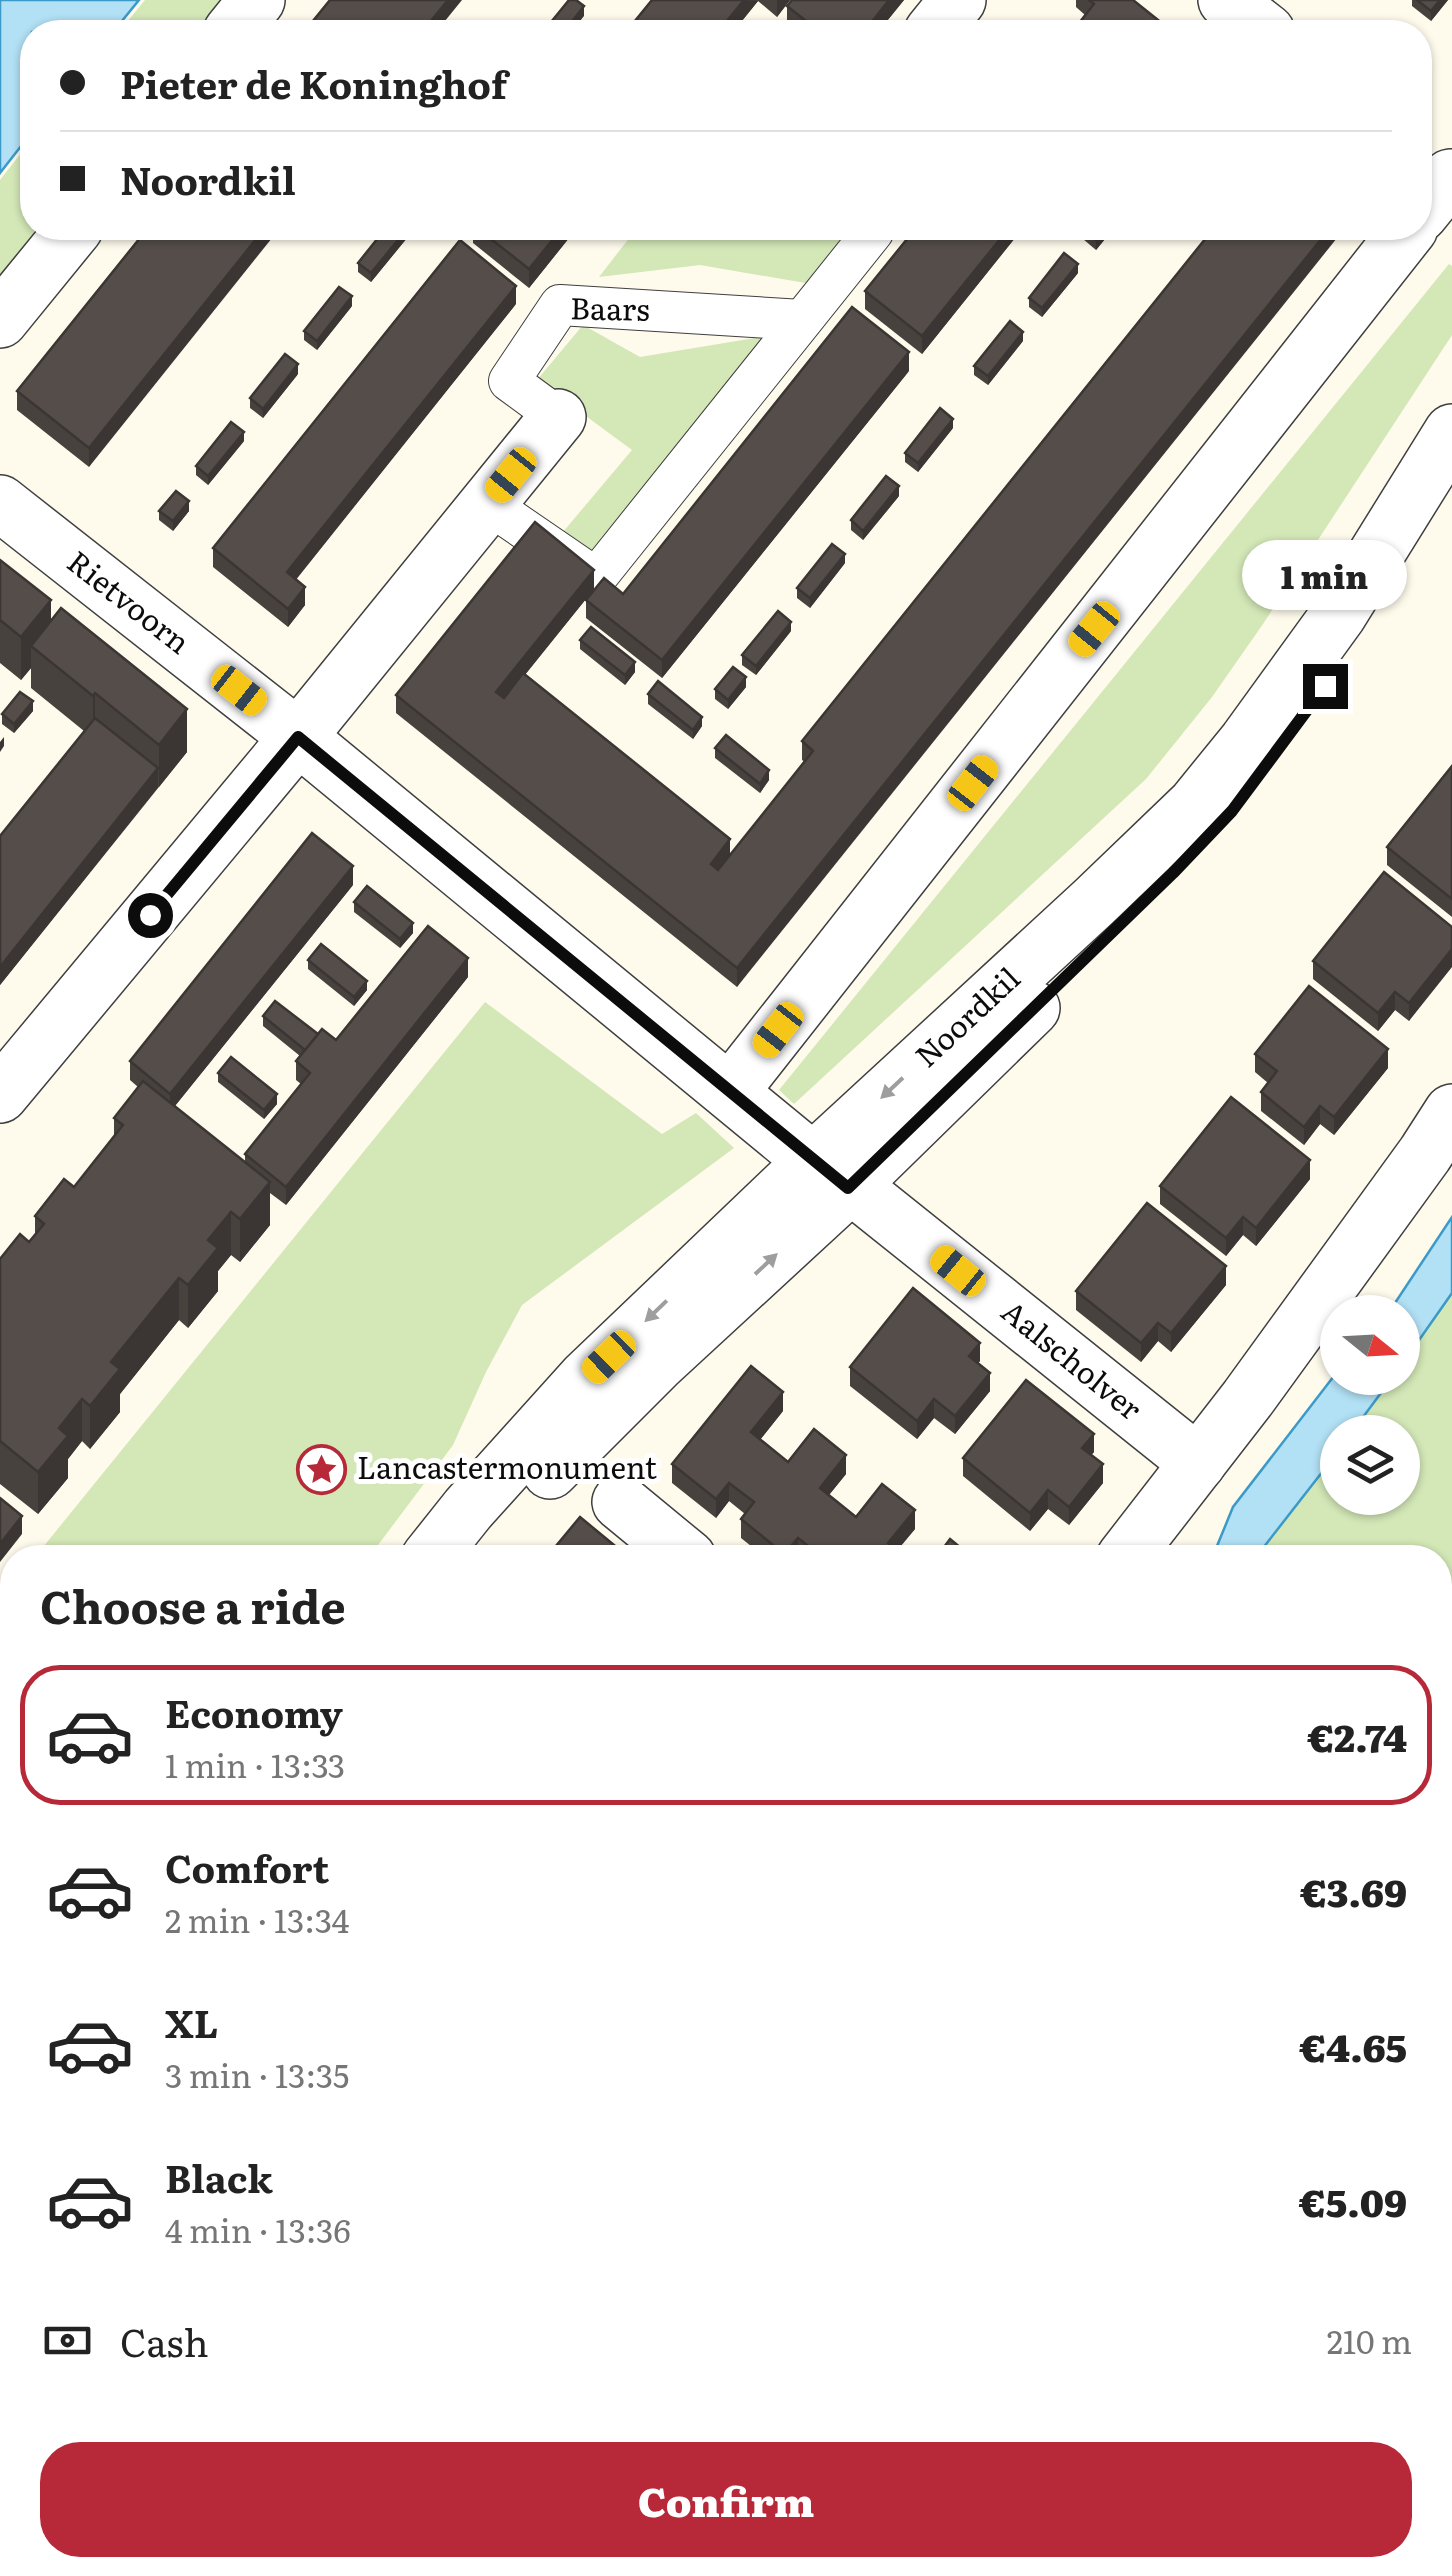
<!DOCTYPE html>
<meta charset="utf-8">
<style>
:root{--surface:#fff;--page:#f6f6f6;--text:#222;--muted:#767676;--line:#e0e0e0;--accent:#b72939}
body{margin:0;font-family:Literata,serif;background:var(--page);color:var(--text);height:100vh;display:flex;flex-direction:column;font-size:38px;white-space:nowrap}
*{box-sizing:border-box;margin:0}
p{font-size:32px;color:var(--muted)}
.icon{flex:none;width:55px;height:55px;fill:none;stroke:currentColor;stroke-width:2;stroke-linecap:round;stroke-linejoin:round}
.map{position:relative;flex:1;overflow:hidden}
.sheet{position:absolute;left:0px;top:1545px;width:1452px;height:1032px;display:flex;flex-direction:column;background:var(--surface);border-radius:40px 40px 0 0;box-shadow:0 2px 8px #0004}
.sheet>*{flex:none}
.hud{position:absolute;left:20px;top:20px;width:1412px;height:220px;border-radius:40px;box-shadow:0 2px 8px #0004;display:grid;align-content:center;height:220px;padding:0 40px;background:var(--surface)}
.needle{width:65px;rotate:108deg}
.fabs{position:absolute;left:1320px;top:1295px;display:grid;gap:20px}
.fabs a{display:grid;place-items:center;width:100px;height:100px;border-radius:50%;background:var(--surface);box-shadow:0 2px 8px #0004;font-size:50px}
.end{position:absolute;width:45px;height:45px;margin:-22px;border:12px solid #0c0c0c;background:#fff;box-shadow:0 0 0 5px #fff}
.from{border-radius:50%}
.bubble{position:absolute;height:70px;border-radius:35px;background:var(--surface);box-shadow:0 2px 8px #0004;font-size:32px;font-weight:800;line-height:70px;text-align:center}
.car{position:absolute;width:30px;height:60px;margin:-30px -15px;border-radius:12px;box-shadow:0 0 8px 2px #0007;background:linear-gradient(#f5c518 24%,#345 0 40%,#f5c518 0 76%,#345 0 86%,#f5c518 0)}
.hud b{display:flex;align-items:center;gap:35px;height:95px;font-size:38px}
.hud b+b{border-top:2px solid var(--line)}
.hud i{width:25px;height:25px;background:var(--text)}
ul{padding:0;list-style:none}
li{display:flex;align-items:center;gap:30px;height:140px;margin:0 20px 15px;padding:0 20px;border:5px solid transparent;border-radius:40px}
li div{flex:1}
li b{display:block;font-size:38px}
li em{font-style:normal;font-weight:800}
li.selected{border-color:var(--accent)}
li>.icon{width:90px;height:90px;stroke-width:1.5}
h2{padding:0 40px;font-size:45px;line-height:120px}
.pay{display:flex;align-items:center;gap:25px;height:110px;padding:0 40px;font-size:38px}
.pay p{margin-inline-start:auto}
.cta{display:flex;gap:20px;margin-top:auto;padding:20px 40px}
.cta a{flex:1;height:115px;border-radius:40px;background:var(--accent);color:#fff;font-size:40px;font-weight:800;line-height:115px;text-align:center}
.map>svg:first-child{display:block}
.green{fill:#d3e7b7;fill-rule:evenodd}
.water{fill:#b2e0f4;stroke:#3c9ac8;stroke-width:2.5}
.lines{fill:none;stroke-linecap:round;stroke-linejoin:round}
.pedestrian-casing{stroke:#3f3f3f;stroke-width:42}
.minor-casing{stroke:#3f3f3f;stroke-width:58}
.tertiary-casing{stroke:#3f3f3f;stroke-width:58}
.motorway-casing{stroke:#1d1d1d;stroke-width:58}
.pedestrian{stroke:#fff;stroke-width:40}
.minor{stroke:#fff;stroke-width:55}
.tertiary{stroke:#fff;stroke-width:55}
.motorway{stroke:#f09459;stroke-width:55}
.wall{fill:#48423f}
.shaded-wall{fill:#3b3633}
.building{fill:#544d49;stroke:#3b3633;stroke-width:2.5}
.oneway{fill:#9e9e9e}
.route{stroke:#0c0c0c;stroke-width:12}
.labels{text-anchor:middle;stroke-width:10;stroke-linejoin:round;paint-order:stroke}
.street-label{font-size:30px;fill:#0c0c0c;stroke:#fff}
.poi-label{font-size:30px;fill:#0c0c0c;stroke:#fff;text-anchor:start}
</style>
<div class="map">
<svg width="1452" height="2576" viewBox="0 0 1452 2576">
<rect width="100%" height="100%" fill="#fefaec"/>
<g class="green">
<polygon points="145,0 236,0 210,32 119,32"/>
<polygon points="32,139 32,228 56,228 0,298 0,180"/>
<polygon points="637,228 856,228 817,285 700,265 599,277"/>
<polygon points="1449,264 1452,266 1452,335 1263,624 1212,697 1146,779 794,1104 779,1090"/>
<polygon points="583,325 640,357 773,335 588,557 563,532 632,450 537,380"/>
<polygon points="485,1002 662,1134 696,1113 734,1148 522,1305 486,1372 453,1445 369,1557 35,1557"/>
<path d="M 1452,1255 L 1452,1947 L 1440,1962 L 1440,1558 L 1216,1558 L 1366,1378 L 1402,1378 L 1403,1325 ZM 1338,1432 L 1402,1432 L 1402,1498 L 1338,1498 Z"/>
<polygon points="12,1585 12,1891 0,1883 0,1601"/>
<polygon points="1452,2164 1452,2409 1440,2425 1440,2179"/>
<polygon points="383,2565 967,2565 959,2576 375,2576"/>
<polygon points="1127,2565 1331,2565 1322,2576 1118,2576"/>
</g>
<g class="water">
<polygon points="0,0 139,0 113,32 32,32 32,132 0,173"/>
<polygon points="1452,1217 1452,1293 1403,1363 1402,1312 1389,1312"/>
<polygon points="1337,1372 1338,1378 1392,1378 1352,1432 1338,1432 1337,1453 1256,1557 1207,1557 1217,1546 1233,1507"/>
</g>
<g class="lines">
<defs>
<g id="pedestrian">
<polyline points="558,417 509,381 560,305 802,320"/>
<polyline points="488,504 596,578 873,232 869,228"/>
</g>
<g id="minor">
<polyline points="1226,0 1267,32"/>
<polyline points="231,32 257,0"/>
<polyline points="932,32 958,0"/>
<polyline points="1420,214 1450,177"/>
<polyline points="0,320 75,228"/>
<polyline points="0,503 298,737 813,1161 848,1188 868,1199 1198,1463"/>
<polyline points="730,1092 1410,228"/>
<polyline points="0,1095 298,737 558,417"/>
<polyline points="620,1502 688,1558"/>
<polyline points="1124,1558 1248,1398 1425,1154 1452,1112"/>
<polyline points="0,1991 12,1998"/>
<polyline points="301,2576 310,2565"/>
</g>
<g id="tertiary">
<polyline points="550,1471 657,1364 848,1188 1032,1008"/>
<polyline points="429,1558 468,1509 586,1378 813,1161 1094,902 1195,805 1247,741 1339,614 1452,432"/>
<polyline points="0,2257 12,2228"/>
<polyline points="0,2349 12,2320"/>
</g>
<g id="motorway">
<polyline points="1440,2498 1452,2483"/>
<polyline points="1377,2576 1386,2565"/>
</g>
</defs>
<use href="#pedestrian" class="pedestrian-casing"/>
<use href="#minor" class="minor-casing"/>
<use href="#tertiary" class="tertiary-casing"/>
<use href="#motorway" class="motorway-casing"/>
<use href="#pedestrian" class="pedestrian"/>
<use href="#minor" class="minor"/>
<use href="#tertiary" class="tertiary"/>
<use href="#motorway" class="motorway"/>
</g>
<g class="wall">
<polygon points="652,0 790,0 777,17 758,1 733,32 626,32"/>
<polygon points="792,0 904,0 878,32 797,32 787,25 787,6"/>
<polygon points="1076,0 1133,0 1168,32 1085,15 1076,7"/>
<polygon points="1412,0 1448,0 1431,21 1412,6"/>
<polygon points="148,228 89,467 17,410 17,391"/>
<polygon points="473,228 577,228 529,288 473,243"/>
<polygon points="916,228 1023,228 922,354 865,309 865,291"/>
<polygon points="1085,228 1114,228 1096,250 1083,239 1083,230"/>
<polygon points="1214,228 737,987 396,713 396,695 594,589 525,675 730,855 805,762 802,760 802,741"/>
<polygon points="407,238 371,282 358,272 358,263"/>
<polygon points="1078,273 1042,317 1029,307 1029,298"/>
<polygon points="516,304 296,579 305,605 288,627 213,567 213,548"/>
<polygon points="352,306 317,350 304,340 304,331"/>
<polygon points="1023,341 988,385 974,375 974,366"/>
<polygon points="909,371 662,678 586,618 586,600 623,594"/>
<polygon points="298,374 263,418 250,408 250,398"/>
<polygon points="953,428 918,472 905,462 905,453"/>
<polygon points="244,441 208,485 196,475 196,466"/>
<polygon points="899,496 863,540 851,530 851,520"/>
<polygon points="159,511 189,511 173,531 159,520"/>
<polygon points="0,560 51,620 187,752 0,985 0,836 84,731 31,688 31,668 21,680 0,663"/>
<polygon points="845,563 810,608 797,598 797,588"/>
<polygon points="791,631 756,675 742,665 742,655"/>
<polygon points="580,640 635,672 625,685 580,649"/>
<polygon points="746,687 728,709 715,699 715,689"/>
<polygon points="648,694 702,726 693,739 648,704"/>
<polygon points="33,711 14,733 2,724 2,714"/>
<polygon points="715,748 769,780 760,793 715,758"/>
<polygon points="1452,766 1452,917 1387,865 1387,847"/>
<polygon points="353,885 175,1106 245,1162 245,1154 301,1084 296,1080 296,1061 300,1056 263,1026 263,1016 336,1040 468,977 286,1205 270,1193 270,1225 240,1262 231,1255 218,1271 218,1291 188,1328 179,1320 120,1394 120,1412 90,1449 82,1441 68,1459 68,1478 38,1514 0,1484 0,1259 29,1242 35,1235 35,1216 74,1187 114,1136 114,1118 138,1087 130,1080 130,1061"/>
<polygon points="354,902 413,933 400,948 354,912"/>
<polygon points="1452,927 1409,1021 1395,1010 1378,1031 1313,979 1313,961"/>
<polygon points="308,960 367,990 354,1006 308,969"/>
<polygon points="1255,1054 1388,1068 1334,1135 1320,1124 1304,1145 1261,1111 1261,1092 1268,1083 1255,1072"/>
<polygon points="218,1073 277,1104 264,1119 218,1082"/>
<polygon points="1310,1179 1256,1246 1243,1235 1226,1256 1160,1204 1160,1186"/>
<polygon points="1226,1285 1171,1352 1158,1341 1141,1362 1076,1310 1076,1291"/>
<polygon points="980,1361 978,1363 990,1391 955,1434 934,1418 917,1439 850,1386 850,1367"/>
<polygon points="783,1411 760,1440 788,1462 846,1474 829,1495 856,1517 915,1529 897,1550 907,1558 800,1558 798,1556 797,1558 766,1558 741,1538 741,1519 745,1514 729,1501 716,1518 672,1483 672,1464"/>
<polygon points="1094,1452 1091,1455 1103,1483 1069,1525 1048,1509 1030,1531 963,1476 963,1458"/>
<polygon points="53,2565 225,2565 216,2576 56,2576 53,2574"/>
</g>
<g class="shaded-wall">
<polygon points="448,0 462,0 436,32 422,32"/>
<polygon points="744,0 758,1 733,32 718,32"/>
<polygon points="777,0 790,0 777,17"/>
<polygon points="889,0 904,0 878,32 864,32"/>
<polygon points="1440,0 1448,0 1431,21 1431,11"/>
<polygon points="584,6 584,16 571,32 564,32"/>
<polygon points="265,228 280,228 89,467 89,448"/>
<polygon points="562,228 577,228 529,288 529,269"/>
<polygon points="1009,228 1023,228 922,354 922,336"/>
<polygon points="1106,228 1114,228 1096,250 1096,240"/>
<polygon points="1330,228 1345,228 737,987 737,968"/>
<polygon points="407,229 407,238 371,282 371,273"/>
<polygon points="1078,264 1078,273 1042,317 1042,308"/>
<polygon points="516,286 516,304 287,591 287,572"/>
<polygon points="352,296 352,306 317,350 317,341"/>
<polygon points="1023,332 1023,341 988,385 988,376"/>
<polygon points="909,352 909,371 662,678 662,660"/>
<polygon points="298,364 298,374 263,418 263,409"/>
<polygon points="953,419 953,428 918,472 918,463"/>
<polygon points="244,432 244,441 208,485 208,476"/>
<polygon points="899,486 899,496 863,540 863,531"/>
<polygon points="189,501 189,511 173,531 173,521"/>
<polygon points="845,554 845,563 810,608 810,598"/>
<polygon points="594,570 594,589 496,710 496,692"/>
<polygon points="305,587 305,605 288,627 288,609"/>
<polygon points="51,600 51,643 31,646 31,668 21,680 21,637"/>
<polygon points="791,622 791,631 756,675 756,666"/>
<polygon points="635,662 635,672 625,685 625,675"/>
<polygon points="746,677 746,687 728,709 728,700"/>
<polygon points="95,693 95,736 93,738 93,696"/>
<polygon points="33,701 33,711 14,733 14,724"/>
<polygon points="187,709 187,752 159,787 159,745"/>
<polygon points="702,717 702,726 693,739 693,730"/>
<polygon points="4,737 4,746 0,752 0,742"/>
<polygon points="158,768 158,787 0,985 0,967"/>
<polygon points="769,770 769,780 760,793 760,784"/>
<polygon points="730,839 730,858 711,882 711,864"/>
<polygon points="353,866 353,885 170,1112 170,1094"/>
<polygon points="413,923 413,933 400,948 400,939"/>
<polygon points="1452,949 1452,967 1409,1021 1409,1003"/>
<polygon points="468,958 468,977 286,1205 286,1187"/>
<polygon points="367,981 367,990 354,1006 354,997"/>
<polygon points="1395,992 1395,1010 1378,1031 1378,1013"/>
<polygon points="1388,1049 1388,1068 1334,1135 1334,1117"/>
<polygon points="277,1094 277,1104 264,1119 264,1110"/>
<polygon points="1320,1106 1320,1124 1304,1145 1304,1127"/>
<polygon points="1310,1160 1310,1179 1256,1246 1256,1228"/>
<polygon points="270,1182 270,1225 240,1262 240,1219"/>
<polygon points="231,1212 231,1255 218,1271 218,1291 188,1328 188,1285 208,1240"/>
<polygon points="1243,1217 1243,1235 1226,1256 1226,1238"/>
<polygon points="1226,1266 1226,1285 1171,1352 1171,1333"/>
<polygon points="179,1278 179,1320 120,1394 120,1412 90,1449 90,1406 111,1362"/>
<polygon points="1158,1323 1158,1341 1141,1362 1141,1343"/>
<polygon points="980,1343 980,1361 969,1374 969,1356"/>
<polygon points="990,1373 990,1391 955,1434 955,1416"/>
<polygon points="783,1392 783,1411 751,1451 751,1432"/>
<polygon points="82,1399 82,1441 68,1459 68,1478 38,1514 38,1472 59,1428"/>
<polygon points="934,1399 934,1418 917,1439 917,1421"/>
<polygon points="1094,1434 1094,1452 1082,1466 1082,1448"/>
<polygon points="846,1455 846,1474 820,1506 820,1488"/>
<polygon points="1103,1464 1103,1483 1069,1525 1069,1507"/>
<polygon points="729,1483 729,1501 716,1518 716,1499"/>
<polygon points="1048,1490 1048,1509 1030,1531 1030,1513"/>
<polygon points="915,1510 915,1529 891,1558 888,1543"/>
<polygon points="22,1516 22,1534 0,1562 0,1544"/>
<polygon points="798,1538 798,1556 797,1558 784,1558 784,1554"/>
<polygon points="210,2565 225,2565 216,2576 201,2576"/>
</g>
<g class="building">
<polygon points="330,0 448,0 422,32 304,32"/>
<polygon points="569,0 576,0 584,6 564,32 543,32"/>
<polygon points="652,0 744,0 718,32 626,32"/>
<polygon points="792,0 889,0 864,32 820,32 787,6"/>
<polygon points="1089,0 1133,0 1168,28 1165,32 1072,32 1094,4"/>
<polygon points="1417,0 1440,0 1431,11"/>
<polygon points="148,228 265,228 89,448 17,391"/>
<polygon points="386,228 407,229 371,273 358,263"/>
<polygon points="477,228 562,228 529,269"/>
<polygon points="916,228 1009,228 922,336 865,291"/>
<polygon points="1085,228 1106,228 1096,240 1083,230"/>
<polygon points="1214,228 1330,228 737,968 396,695 535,522 594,570 496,692 504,698 523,673 730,839 711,864 718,870 813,751 802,741"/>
<polygon points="460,240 516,286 287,572 305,587 288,609 213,548"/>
<polygon points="1064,253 1078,264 1042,308 1029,298"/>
<polygon points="339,287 352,296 317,341 304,331"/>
<polygon points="852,307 909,352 662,660 586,600 604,578 623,594"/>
<polygon points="1010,321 1023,332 988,376 974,366"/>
<polygon points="285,354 298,364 263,409 250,398"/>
<polygon points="940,408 953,419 918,463 905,453"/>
<polygon points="231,422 244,432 208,476 196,466"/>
<polygon points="886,476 899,486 863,531 851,520"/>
<polygon points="176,491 189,501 173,521 159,511"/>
<polygon points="832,544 845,554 810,598 797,588"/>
<polygon points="0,560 51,600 21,637 0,620"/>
<polygon points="61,608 187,709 159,745 95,693 93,696 31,646"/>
<polygon points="778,611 791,622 756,666 742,655"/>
<polygon points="591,627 635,662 625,675 580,640"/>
<polygon points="733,667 746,677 728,700 715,689"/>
<polygon points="658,681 702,717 693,730 648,694"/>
<polygon points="20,692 33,701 14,724 2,714"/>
<polygon points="95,718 158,768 0,967 0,836"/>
<polygon points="726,735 769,770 760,784 715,748"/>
<polygon points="1452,766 1452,899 1387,847"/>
<polygon points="312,833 353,866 170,1094 130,1061"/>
<polygon points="1384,872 1452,927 1452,949 1409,1003 1395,992 1378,1013 1313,961"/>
<polygon points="367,886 413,923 400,939 354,902"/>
<polygon points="428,926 468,958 286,1187 245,1154 310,1073 296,1061 322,1029 336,1040"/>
<polygon points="321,944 367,981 354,997 308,960"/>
<polygon points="1309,986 1388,1049 1334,1117 1320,1106 1304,1127 1261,1092 1277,1071 1255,1054"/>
<polygon points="275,1001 318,1034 305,1050 263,1016"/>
<polygon points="231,1057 277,1094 264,1110 218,1073"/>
<polygon points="143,1081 270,1182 240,1219 231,1212 208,1240 218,1248 188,1285 179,1278 111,1362 120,1369 90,1406 82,1399 59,1428 68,1436 38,1472 0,1441 0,1259 20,1234 29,1242 44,1224 35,1216 64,1179 74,1187 123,1125 114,1118"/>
<polygon points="1231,1097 1310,1160 1256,1228 1243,1217 1226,1238 1160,1186"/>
<polygon points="1147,1203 1226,1266 1171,1333 1158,1323 1141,1343 1076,1291"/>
<polygon points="913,1288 980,1343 969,1356 990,1373 955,1416 934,1399 917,1421 850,1367"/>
<polygon points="751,1366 783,1392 751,1432 788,1462 814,1429 846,1455 820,1488 856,1517 882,1484 915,1510 888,1543 907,1558 823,1558 798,1538 784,1554 741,1519 754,1502 729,1483 716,1499 672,1464"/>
<polygon points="1026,1380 1094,1434 1082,1448 1103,1464 1069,1507 1048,1490 1030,1513 963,1458"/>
<polygon points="0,1498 22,1516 0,1544"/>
<polygon points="580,1517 620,1550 614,1558 546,1558"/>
<polygon points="950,1539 973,1558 936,1558"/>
<polygon points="65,2565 210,2565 201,2576 190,2576 180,2568 174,2576 79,2576"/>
</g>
<defs><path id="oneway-solid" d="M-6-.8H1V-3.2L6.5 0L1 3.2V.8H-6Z" transform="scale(2.5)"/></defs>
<g class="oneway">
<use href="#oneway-solid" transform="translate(892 1088) rotate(137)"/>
<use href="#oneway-solid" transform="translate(766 1264) rotate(-43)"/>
<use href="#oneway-solid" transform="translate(656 1311) rotate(136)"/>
</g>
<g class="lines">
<polyline class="route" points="150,915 298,737 848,1188 1173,873 1232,811 1325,686"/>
</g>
<defs>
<symbol id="sight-ring" viewBox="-11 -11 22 22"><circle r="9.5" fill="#fff" stroke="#b72939" stroke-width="1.5"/><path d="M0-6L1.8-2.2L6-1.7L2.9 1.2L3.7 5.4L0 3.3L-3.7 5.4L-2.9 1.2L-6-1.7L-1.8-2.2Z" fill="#b72939"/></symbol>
</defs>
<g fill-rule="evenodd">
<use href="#sight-ring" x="294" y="1442" width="55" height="55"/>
</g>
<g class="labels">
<g class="street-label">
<text transform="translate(610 310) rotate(1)" y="10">Baars</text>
<text transform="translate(128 603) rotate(38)" y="10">Rietvoorn</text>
<text transform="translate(968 1018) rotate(-43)" y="10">Noordkil</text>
<text transform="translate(1071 1361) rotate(39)" y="10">Aalscholver</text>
</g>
<g class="poi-label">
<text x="357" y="1479">Lancastermonument</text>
</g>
</g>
</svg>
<div class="fabs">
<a><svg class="needle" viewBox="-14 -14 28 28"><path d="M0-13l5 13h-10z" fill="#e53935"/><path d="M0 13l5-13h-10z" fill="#767676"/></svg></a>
<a><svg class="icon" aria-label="layers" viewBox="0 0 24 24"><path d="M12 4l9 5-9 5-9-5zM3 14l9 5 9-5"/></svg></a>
</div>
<i class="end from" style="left:150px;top:915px"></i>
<i class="end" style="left:1325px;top:686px"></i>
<div class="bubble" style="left:1242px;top:540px;width:165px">1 min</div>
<i class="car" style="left:511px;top:475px;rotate:219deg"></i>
<i class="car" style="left:1094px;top:629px;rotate:219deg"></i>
<i class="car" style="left:239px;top:690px;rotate:128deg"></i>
<i class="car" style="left:973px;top:783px;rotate:38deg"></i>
<i class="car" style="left:778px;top:1030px;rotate:218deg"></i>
<i class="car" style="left:958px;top:1271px;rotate:309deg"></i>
<i class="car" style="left:609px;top:1357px;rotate:226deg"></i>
<div class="hud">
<b><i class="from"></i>Pieter de Koninghof</b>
<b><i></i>Noordkil</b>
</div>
<section class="sheet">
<h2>Choose a ride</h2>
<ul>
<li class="selected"><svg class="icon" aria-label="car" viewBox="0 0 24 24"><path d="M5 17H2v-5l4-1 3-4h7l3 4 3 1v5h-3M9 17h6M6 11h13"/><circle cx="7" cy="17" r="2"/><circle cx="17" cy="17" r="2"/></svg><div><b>Economy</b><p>1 min · 13:33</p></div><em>€2.74</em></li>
<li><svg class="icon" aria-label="car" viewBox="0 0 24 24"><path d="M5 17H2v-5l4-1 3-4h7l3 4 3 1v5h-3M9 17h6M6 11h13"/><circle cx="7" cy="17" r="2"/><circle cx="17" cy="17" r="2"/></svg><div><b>Comfort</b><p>2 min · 13:34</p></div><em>€3.69</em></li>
<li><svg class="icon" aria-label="car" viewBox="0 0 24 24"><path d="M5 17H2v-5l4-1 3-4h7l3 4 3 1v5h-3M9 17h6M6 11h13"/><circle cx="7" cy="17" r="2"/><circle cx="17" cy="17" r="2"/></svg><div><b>XL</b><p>3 min · 13:35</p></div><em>€4.65</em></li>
<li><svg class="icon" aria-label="car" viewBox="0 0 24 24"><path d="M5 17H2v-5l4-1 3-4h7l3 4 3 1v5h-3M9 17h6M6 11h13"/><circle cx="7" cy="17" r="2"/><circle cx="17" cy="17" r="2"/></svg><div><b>Black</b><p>4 min · 13:36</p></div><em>€5.09</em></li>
</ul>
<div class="pay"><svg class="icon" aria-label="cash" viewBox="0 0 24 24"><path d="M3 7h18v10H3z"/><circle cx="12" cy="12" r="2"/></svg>Cash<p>210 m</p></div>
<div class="cta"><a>Confirm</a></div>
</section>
</div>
